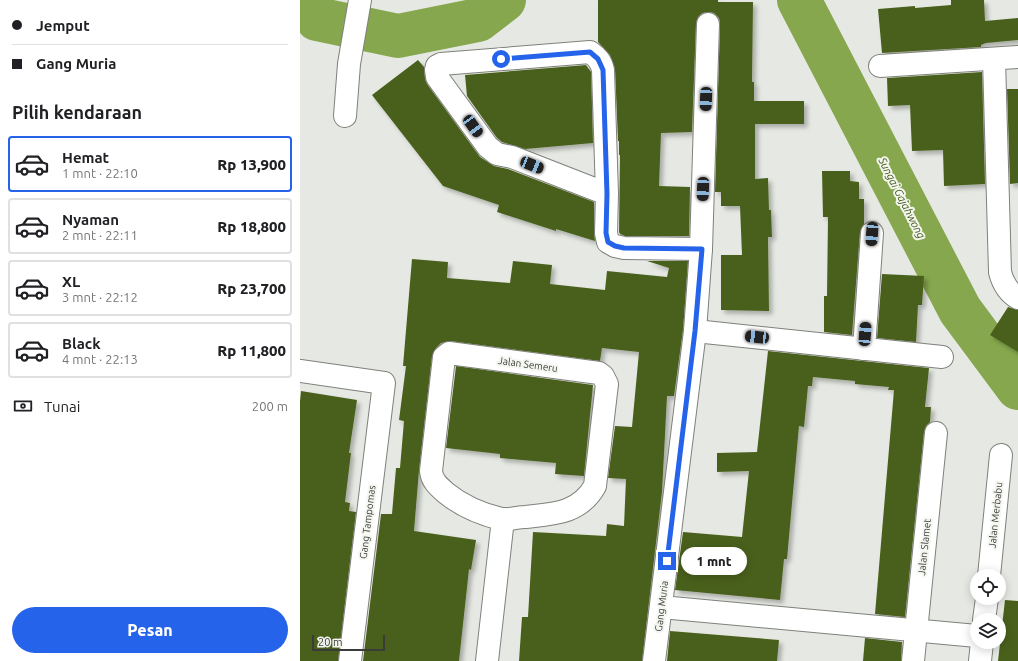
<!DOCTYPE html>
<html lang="id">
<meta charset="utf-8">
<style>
:root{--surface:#fff;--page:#f6f6f6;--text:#202124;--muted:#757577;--line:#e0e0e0;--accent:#2563eb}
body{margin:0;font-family:Ubuntu,sans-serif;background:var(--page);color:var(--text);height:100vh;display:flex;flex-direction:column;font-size:15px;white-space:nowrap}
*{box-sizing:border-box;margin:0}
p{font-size:13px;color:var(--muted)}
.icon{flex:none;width:22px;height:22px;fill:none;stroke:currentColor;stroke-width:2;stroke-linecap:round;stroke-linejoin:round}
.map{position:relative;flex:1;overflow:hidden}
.side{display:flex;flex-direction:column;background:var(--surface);width:300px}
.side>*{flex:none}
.guide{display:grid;align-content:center;height:88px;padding:0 12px;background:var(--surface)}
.fabs{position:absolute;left:670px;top:569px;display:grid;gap:8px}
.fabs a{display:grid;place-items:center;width:36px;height:36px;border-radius:50%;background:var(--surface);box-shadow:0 2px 10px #0003;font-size:20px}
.scale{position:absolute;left:12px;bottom:10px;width:73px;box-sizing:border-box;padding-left:4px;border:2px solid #3b3c3a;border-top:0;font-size:11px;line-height:14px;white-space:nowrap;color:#3b3c3a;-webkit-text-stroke:3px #f4f6f0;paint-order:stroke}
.end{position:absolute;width:18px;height:18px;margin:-9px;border:5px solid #2563eb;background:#fff;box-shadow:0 0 0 2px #fff}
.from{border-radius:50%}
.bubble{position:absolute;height:28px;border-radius:14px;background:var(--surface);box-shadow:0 2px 10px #0003;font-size:13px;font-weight:800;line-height:28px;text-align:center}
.car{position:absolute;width:12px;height:24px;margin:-12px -6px;border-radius:5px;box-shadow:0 0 3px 1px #0007;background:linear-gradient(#222 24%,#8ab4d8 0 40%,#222 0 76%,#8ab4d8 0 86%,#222 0)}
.guide b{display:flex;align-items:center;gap:14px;height:38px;font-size:15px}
.guide b+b{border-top:1px solid var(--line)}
.guide i{width:10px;height:10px;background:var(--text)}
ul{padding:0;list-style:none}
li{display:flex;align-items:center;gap:12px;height:56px;margin:0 8px 6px;padding:0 4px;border:2px solid var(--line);border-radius:4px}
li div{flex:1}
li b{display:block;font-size:15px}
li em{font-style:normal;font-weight:800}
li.on{border-color:var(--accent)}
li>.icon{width:36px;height:36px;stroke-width:1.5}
h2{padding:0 12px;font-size:18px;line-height:48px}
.pay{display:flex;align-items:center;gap:10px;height:44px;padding:0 12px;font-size:15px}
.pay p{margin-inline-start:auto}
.primary-button{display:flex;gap:8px;margin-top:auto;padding:8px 12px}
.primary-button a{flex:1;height:46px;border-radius:24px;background:var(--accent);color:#fff;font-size:16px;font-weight:800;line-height:46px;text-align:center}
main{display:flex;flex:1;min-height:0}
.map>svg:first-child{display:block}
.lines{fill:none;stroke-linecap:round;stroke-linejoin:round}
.river{stroke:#86a74d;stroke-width:44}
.building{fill:#4a611c;filter:url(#shadow)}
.street-casing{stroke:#7e817b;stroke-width:24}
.street{stroke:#fff;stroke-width:22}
.route{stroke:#2563eb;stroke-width:5}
.labels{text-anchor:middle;stroke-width:4;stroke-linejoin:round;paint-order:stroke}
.street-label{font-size:10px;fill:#3b3c3a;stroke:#f4f6f0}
.water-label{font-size:11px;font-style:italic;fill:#405616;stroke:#f4f6f0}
</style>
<main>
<section class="side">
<div class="guide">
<b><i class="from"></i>Jemput</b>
<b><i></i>Gang Muria</b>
</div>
<h2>Pilih kendaraan</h2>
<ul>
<li class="on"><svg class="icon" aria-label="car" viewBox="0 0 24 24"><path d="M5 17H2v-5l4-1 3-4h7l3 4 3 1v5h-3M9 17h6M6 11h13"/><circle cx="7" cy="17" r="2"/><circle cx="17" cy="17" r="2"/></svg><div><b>Hemat</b><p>1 mnt · 22:10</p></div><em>Rp 13,900</em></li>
<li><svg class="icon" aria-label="car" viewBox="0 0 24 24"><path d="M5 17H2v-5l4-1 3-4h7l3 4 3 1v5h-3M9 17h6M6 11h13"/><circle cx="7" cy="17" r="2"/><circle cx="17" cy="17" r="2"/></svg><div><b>Nyaman</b><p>2 mnt · 22:11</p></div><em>Rp 18,800</em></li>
<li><svg class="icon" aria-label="car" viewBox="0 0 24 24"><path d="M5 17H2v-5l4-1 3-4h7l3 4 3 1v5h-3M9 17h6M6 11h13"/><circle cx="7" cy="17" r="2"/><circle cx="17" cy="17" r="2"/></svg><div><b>XL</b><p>3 mnt · 22:12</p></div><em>Rp 23,700</em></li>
<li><svg class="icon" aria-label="car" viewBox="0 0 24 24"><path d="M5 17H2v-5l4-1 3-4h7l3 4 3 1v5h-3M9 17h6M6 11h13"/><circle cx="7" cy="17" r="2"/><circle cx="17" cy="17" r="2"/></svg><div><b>Black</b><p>4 mnt · 22:13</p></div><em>Rp 11,800</em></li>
</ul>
<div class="pay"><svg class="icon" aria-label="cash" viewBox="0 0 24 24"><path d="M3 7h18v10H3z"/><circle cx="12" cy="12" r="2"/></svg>Tunai<p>200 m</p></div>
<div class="primary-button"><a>Pesan</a></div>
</section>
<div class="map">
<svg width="718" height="661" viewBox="0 0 718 661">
<defs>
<filter id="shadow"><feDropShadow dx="3.5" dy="3.5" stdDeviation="2" flood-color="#0004"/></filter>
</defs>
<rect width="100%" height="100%" fill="#e6e9e3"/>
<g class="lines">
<g class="river">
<polyline points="4,0 17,19 98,36 178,20 204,0"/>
<polyline points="499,0 660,310 718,388"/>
</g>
</g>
<g class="building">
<polygon points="298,0 418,0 418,2 453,2 452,82 454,82 454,101 504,101 504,124 455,124 455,179 468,178 469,210 471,210 472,237 468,237 469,311 421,310 421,255 442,255 440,206 421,206 421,192 415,192 420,24 419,18 414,13 409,12 402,13 398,17 396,23 392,132 361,133 359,186 390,187 389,236 325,236 320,234 319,232 320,155 319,155 319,141 318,141 315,69 310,55 298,42"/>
<polygon points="651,0 684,0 685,21 718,18 718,40 686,43 681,45 681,47 582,53 578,9 615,6 615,8 651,5"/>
<polygon points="118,60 124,67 125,79 127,84 180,157 194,166 208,169 294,202 294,233 295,241 256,229 256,231 197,212 199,205 143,186 72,95"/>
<polygon points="286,65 291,72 293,143 225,149 202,142 197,138 167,96 165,75"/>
<polygon points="682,72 685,184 644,186 643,150 612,151 610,105 588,106 587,78"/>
<polygon points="707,89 718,89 718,183 710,184"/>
<polygon points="522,171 550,171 550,181 559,182 559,199 564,199 564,224 560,232 552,335 524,332 524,296 527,296 528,217 523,217"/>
<polygon points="112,259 148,262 147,278 210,283 213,261 252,265 250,284 305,290 307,271 367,277 369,268 347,261 388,261 383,330 374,396 367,396 362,492 342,661 219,661 222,617 228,617 233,532 306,536 307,524 324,526 326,479 308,478 315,426 332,427 339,352 302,348 300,361 150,341 141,343 136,348 132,356 119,470 114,531 176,540 171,570 169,569 159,661 63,661 81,514 92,514 96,468 100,468 104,421 99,420 106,366 103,366"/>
<polygon points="582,274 624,276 622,305 618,305 616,342 577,338"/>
<polygon points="708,307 718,310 718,352 690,335"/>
<polygon points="468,351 629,368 625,407 631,407 630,422 626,426 624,432 605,617 575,614 594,390 588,390 589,387 555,384 555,381 513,377 512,386 508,386 504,427 499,426 487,559 484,559 480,600 375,590 383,532 442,537 449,471 417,472 417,453 457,452"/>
<polygon points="156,366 293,385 284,476 255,474 256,463 200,458 200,454 146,448"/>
<polygon points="1,391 57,400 49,453 51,453 45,502 50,503 49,511 56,512 38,661 0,661 0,401"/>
<polygon points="705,600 718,601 718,661 698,661"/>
<polygon points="370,631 479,640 477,661 367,661"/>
<polygon points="565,638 602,642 601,661 563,661"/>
</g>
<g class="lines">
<defs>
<g id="street">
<path d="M 694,59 L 700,272 C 703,284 708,292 718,298"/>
<polyline points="580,66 718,57"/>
<polyline points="45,116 49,64 60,0"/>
<path d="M 307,194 L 212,157 L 197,154 L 188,147 L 137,77 L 136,70 L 137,66 L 141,64 L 290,52 C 297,57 301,61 303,70 L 307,194 L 306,233 L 308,242 L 315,246 L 324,248 L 401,249"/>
<polyline points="395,331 642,357"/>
<polyline points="564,349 572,233"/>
<path d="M 149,353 L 299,373 L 303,376 L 307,384 L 295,486 C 279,514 253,514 225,517 C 218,517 208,520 201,519 C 181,514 162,506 146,493 C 138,486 132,481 131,471 L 144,357 Z"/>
<polyline points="0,371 84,383 50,661"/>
<polyline points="689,576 701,455"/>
<polyline points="361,607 677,636"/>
<polyline points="684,620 687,598"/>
<polyline points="187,661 203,519"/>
<polyline points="354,661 395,331 401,249 408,24"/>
<polyline points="613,661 636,433"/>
<polyline points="680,661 682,642"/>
</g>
</defs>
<use href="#street" class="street-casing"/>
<use href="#street" class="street"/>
</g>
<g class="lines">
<polyline class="route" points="201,59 290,52 298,59 303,70 307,194 306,233 308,242 315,246 324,248 402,249 395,331 367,561"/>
</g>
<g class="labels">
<g class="street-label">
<text transform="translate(228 364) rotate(8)" y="4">Jalan Semeru</text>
<text transform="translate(695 515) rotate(-84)" y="4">Jalan Merbabu</text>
<text transform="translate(67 522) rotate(-83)" y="4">Gang Tampomas</text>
<text transform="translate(624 547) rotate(-84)" y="4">Jalan Slamet</text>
<text transform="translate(361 606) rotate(-83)" y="4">Gang Muria</text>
</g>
<g class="water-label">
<text transform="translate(602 198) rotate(63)" y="4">Sungai Gajahwong</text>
</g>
</g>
</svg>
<div class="fabs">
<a><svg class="icon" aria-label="locate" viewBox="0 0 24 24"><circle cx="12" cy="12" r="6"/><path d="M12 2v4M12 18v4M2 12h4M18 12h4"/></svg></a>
<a><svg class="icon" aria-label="layers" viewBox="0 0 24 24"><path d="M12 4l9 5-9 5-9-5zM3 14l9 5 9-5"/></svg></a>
</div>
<div class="scale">20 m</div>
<i class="end from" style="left:201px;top:59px"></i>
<i class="end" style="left:367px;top:561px"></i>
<div class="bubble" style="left:381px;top:547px;width:66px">1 mnt</div>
<i class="car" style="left:406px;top:99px;rotate:182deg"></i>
<i class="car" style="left:173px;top:126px;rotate:144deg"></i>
<i class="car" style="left:232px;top:165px;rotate:112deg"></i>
<i class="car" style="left:403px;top:189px;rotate:182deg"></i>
<i class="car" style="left:572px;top:234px;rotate:184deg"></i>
<i class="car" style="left:565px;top:334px;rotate:4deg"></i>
<i class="car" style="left:457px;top:337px;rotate:276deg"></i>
</div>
</main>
